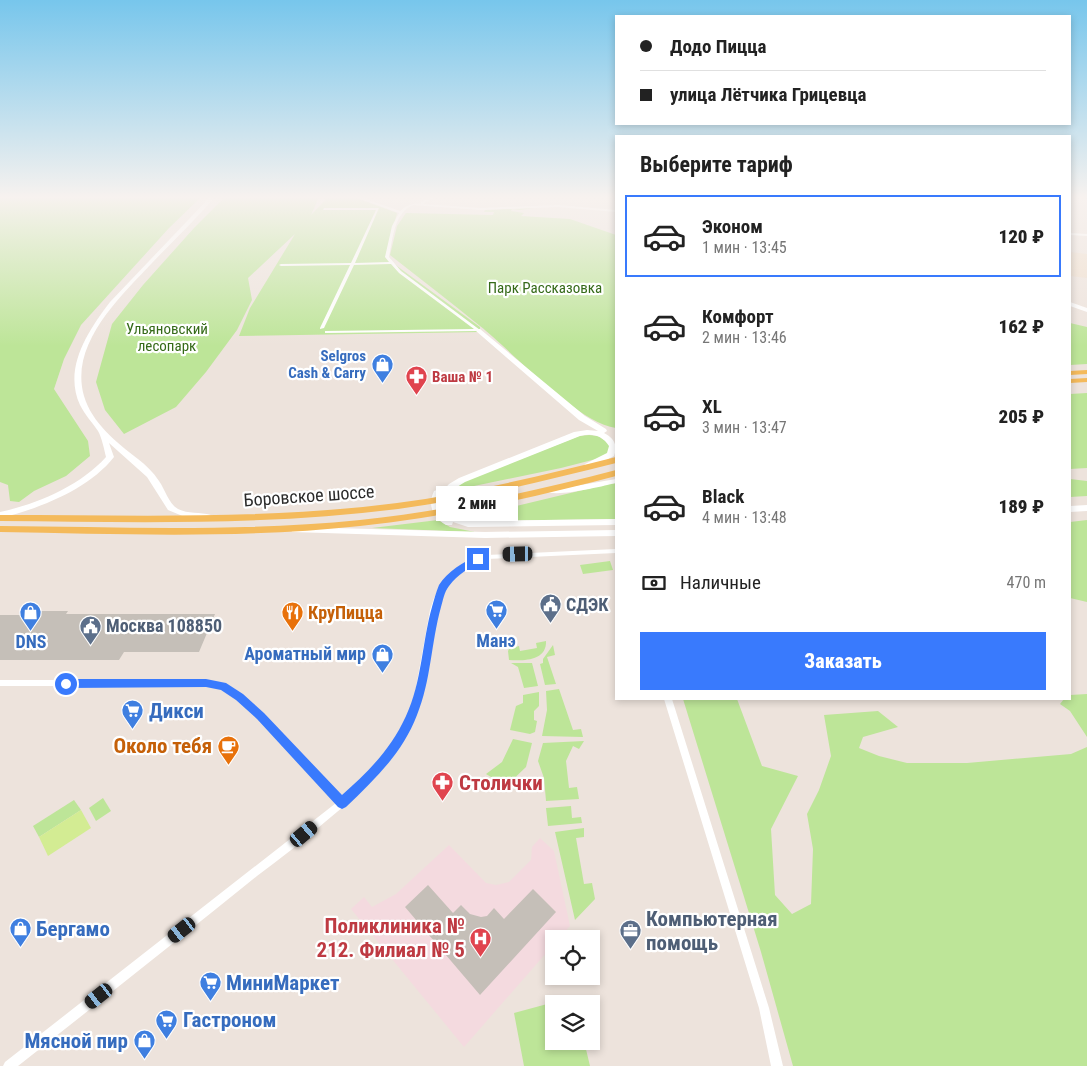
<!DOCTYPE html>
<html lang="ru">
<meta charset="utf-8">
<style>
:root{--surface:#fff;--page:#f6f6f6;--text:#222;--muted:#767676;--line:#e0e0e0;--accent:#397afd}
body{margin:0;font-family:"Roboto Condensed",sans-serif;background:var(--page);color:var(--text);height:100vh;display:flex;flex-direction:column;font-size:19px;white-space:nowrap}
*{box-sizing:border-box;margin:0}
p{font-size:16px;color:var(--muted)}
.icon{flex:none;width:28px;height:28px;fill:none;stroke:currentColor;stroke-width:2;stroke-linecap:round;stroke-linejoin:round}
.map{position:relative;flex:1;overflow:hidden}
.drawer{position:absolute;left:615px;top:135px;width:456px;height:565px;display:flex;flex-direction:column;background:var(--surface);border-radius:0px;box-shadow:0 2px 8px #0003}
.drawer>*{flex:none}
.banner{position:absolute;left:615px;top:15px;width:456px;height:110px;border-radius:0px;box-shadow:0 2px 8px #0003;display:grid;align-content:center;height:110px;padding:0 25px;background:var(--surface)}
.controls{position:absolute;left:545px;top:930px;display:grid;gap:10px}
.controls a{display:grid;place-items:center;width:55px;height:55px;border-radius:0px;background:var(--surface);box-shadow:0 2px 8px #0003;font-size:25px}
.end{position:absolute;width:22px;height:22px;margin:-11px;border:6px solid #397afd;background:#fff;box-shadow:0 0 0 2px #fff}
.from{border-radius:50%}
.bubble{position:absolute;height:35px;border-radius:0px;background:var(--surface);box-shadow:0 2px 8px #0003;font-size:16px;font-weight:800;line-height:35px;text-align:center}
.car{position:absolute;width:15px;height:30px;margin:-15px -8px;border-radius:6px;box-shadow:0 0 4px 1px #0007;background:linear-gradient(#222 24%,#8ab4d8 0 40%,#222 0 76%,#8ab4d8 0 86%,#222 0)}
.banner b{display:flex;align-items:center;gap:18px;height:48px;font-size:19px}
.banner b+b{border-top:1px solid var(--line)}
.banner i{width:12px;height:12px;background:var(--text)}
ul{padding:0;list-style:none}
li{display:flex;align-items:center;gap:15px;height:82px;margin:0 10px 8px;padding:0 15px;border:2px solid transparent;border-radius:0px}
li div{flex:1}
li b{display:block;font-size:19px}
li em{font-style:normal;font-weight:800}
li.selected{border-color:var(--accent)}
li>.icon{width:45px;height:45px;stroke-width:1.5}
h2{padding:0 25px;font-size:22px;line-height:60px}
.pay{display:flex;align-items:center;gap:12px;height:55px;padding:0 25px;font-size:19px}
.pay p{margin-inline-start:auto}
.button{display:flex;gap:10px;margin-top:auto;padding:10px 25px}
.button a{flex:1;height:58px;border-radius:0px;background:var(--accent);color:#fff;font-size:20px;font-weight:800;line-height:58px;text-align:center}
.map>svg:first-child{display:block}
.education{fill:#efdecc}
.medical{fill:#f4dadf}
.green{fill:#bde598}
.pitch{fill:#d3ec93}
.building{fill:#c5bfb8}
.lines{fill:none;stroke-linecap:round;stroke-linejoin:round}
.street{fill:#fff;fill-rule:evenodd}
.secondary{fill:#fff;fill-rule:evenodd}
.primary{fill:#f4ba5b;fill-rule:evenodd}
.route{fill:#397afd}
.labels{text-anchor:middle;stroke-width:4.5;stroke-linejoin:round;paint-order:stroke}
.far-park-label{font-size:15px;fill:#356a19;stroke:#fff}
.far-shop-label{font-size:15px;font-weight:bold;fill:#366cbe;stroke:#fff;text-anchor:end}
.far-health-label{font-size:15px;font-weight:bold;fill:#be3a42;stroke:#fff;text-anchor:start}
.street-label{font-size:18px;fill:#2b2b2b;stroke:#fff}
.service-label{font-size:18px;font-weight:bold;fill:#4e5e75;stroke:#fff;text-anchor:start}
.food-label{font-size:18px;font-weight:bold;fill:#c56008;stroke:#fff;text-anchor:start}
.shop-label{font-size:18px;font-weight:bold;fill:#366cbe;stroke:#fff}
.near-shop-label{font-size:21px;font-weight:bold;fill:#366cbe;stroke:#fff;text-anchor:start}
.near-food-label{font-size:21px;font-weight:bold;fill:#c56008;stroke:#fff;text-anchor:end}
.near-health-label{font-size:21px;font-weight:bold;fill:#be3a42;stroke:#fff;text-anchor:start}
.near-service-label{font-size:21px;font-weight:bold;fill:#4e5e75;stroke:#fff;text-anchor:start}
</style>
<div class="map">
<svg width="1087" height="1066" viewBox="0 0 1087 1066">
<rect width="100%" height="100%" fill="#ede3dc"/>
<polygon class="education" points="1070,252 1087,254 1087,278 1070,276"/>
<polygon class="medical" points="540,838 554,851 570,926 558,939 554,939 554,944 464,1047 351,909 364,897 372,907 396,894 449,845 486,883 496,885 509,882 531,860 532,847"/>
<g class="green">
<polygon points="0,197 201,197 169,228 81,325 64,359 54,389 88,441 90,456 66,476 34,491 19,502 10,501 8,485 0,482"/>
<polygon points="225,197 319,197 311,215 328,197 354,197 397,213 386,258 480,327 480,332 239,336 250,308 295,234 248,278 252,300 237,330 206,372 176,407 124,434 105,410 96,382 112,324 143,285 194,228"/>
<path d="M 533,208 L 520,210 L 512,209 L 511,211 L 524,213 L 521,216 L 570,219 L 616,235 L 616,428 C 576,422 513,352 480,326 C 451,302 420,279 390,255 L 397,226 L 406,213 L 493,215 L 494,212 L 484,212 L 485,210 Z"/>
<polygon points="1070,323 1087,327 1087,364 1070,365"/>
<polygon points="1087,393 1087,468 1070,469 1070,394"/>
<polygon points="589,435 598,436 610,444 610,452 600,458 561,468 450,491 465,481 579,436"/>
<polygon points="1070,479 1087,481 1087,496 1070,497"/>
<polygon points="616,483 616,519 473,521 457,517 508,508 608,484"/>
<polygon points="438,520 450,527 475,532 372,528"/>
<polygon points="1087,520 1087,602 1070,598 1070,522"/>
<polygon points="610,561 613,570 583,574 580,565"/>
<path d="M 546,641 C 547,661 523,661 509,660 L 508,651 L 509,649 L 519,646 L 520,651 L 537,648 L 536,643 Z"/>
<polygon points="553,645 555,655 547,657 556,684 545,685 540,664 543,663 543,659"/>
<polygon points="511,663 532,663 538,686 524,688 518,667"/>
<polygon points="559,689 573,730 581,729 583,737 542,736 547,710 546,691"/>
<polygon points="539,692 539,706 534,711 534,720 537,721 535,732 530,734 510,730 516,706 523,703 523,695"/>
<polygon points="1087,694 1087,737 1070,711 1060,704 1064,699 1070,699 1070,695"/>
<polygon points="683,699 737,699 762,766 798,776 771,829 775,895 792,914 811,904 813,849 807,814 819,790 831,756 824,715 878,711 898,727 863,737 859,748 879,756 907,763 967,763 1071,754 1087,747 1087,1066 793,1066 761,952"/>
<polygon points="513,739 532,743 526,767 503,789 497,785 496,780 486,774 502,762"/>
<polygon points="584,741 579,749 573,746 566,761 569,788 577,787 579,799 546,801 544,778 538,761 543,743"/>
<polygon points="103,798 111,811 96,821 89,808"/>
<polygon points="74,800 81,810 39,837 33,826"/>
<polygon points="571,806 572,818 581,817 582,823 548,826 546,808"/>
<polygon points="584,828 584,837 576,838 584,884 592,883 595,899 575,920 555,832"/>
<polygon points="573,997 575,1004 554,1004 554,1041 584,1041 590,1066 524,1066 514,1013"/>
</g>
<polygon class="pitch" points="81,810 91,828 48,856 39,837"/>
<g class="building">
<polygon points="37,611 68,611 66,614 215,614 199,652 124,652 119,660 0,660 0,615 34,615"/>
<polygon points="428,885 453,913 461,905 470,914 481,917 487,916 494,908 504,919 533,889 556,912 480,995 405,907"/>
</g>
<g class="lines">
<g class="street">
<path d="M 355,197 L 360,197 L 400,211 C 407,205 412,203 421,204 L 421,202 L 431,197 L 435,197 L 423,204 L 480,208 L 558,205 L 616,210 L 616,212 L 558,207 L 480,210 L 413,205 C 394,213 393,238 389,257 L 401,271 L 480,330 L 478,331 L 327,333 L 325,333 L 325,331 L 474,329 L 399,273 L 391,264 L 354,265 L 324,328 L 320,329 L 320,328 L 350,265 L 281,266 L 279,265 L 281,264 L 351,263 L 376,210 L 323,210 L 324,208 L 379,208 L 355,263 L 389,262 L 385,257 L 392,226 L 399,213 Z"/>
<polygon points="1070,233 1087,234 1087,236 1070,235"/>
<path d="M 616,549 L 616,553 L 486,559 C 471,564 455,572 446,586 C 429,615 431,660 423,693 C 419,711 410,728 401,744 C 382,776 353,799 325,822 C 303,841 280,859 257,876 C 178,940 98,1003 18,1066 L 3,1066 L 5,1062 L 336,803 L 252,712 L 229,693 L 221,689 L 206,686 L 0,686 L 0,680 L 206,680 L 226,684 L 235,689 L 258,708 L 342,797 C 376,769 403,736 415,693 L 430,610 L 434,598 L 440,586 L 444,579 L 460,566 L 478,557 L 486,555 Z"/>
<polygon points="664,699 672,699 769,1008 783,1066 771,1066 759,1008"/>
</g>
<g class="secondary">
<path d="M 210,197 L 215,197 C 195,220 173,241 152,263 C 120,297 69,344 84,396 C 92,423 116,442 138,459 C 146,465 153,472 159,481 C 165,489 168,503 178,509 C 188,514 200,512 211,515 L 212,517 L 211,519 L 185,517 L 168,510 L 147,477 L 109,443 L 114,457 C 89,489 39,509 0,518 L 0,512 C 37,504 80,486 106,457 C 104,449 102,438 98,431 C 92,422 85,415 80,405 C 63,368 88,331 110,302 Z"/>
<polygon points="1070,302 1087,308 1087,312 1070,306"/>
<path d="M 476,329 L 480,329 L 585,416 L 606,429 L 607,431 L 604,433 C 614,438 618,445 614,456 L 591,468 L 585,468 L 584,466 L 585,464 L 607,453 L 609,446 C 602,435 592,433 580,436 L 465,482 C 440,496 437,513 468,521 L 616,519 L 616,525 L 468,527 L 453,522 L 452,525 L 446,525 C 433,517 427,506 434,491 L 437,490 L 441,493 L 449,484 L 459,478 L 574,432 L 587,430 L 598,431 L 579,420 L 476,331 Z"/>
<path d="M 616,479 L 616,483 C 603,486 555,498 546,491 L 550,488 L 575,486 Z"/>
<polygon points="1087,505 1087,511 1070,512 1070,506"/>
<polygon points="295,527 485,532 616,530 616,536 485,538 292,532 291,530 292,528"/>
</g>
<g class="primary">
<polygon points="1087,370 1087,374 1070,375 1070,371"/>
<polygon points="1087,378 1087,382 1070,383 1070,379"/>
<path d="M 616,457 L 616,463 C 544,481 472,499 398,509 C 266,526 132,522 0,521 L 0,515 C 132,515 266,520 397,503 C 471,493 544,475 616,457 Z"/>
<path d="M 616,470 L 616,476 C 532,498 447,517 360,526 C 240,539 120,534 0,532 L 0,526 C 120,527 240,532 360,520 C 447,511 531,492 616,470 Z"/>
</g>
</g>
<linearGradient id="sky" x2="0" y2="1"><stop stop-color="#77c6ec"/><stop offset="0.57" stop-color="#f7f2ef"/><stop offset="1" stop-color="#f7f2ef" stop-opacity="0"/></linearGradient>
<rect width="1087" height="346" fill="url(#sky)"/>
<path class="route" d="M 478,556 L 483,559 L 481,561 C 469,568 458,574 449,586 C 444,592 443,601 441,607 C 431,643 431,681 417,715 C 402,754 375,779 346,807 L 342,809 L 338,807 L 257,719 L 236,700 L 221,690 L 206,687 L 66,688 L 61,684 L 66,679 L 206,679 L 226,683 L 243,694 L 264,713 L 342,795 C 369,771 391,749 406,716 C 422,682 422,642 432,607 C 434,600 436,592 439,585 C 447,572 464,561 478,556 Z"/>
<defs>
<symbol id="shop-pin" viewBox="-11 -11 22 30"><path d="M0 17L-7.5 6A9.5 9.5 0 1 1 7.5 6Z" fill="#3f7fe0" stroke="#fff"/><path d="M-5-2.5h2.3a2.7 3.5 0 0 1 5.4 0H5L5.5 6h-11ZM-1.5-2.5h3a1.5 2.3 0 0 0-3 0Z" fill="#fff"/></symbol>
<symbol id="pharmacy-pin" viewBox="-11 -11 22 30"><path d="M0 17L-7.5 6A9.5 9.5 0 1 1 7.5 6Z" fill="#e0444e" stroke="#fff"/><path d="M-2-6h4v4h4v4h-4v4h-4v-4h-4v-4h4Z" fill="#fff"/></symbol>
<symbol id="civic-pin" viewBox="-11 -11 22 30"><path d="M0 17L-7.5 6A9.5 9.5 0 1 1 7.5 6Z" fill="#5c6f8a" stroke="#fff"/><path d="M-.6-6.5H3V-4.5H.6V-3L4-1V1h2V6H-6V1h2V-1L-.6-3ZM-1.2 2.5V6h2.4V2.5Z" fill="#fff"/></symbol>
<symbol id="supermarket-pin" viewBox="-11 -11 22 30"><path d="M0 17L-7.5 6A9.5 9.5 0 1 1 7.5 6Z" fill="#3f7fe0" stroke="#fff"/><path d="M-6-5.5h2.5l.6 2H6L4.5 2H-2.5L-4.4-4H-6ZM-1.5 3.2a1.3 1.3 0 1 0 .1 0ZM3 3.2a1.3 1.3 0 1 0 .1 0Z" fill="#fff"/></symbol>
<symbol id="restaurant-pin" viewBox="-11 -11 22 30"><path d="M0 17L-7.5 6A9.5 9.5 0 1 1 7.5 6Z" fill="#e8710a" stroke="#fff"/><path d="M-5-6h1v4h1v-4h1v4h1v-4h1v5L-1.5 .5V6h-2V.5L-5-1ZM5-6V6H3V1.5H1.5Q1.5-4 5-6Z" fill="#fff"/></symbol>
<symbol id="cafe-pin" viewBox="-11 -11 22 30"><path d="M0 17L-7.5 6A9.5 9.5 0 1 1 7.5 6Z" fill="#e8710a" stroke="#fff"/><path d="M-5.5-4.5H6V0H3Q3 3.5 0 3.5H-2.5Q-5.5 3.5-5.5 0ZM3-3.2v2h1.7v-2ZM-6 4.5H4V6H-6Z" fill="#fff"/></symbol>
<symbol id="office-pin" viewBox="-11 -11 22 30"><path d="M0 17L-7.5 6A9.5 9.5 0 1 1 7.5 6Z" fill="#5c6f8a" stroke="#fff"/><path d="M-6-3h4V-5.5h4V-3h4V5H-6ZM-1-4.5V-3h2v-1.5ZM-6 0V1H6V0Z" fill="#fff"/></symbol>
<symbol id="hospital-pin" viewBox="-11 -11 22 30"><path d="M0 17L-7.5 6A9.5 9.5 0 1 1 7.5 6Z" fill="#e0444e" stroke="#fff"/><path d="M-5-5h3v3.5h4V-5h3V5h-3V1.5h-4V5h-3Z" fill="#fff"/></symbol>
</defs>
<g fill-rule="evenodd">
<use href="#shop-pin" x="370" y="352" width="25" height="34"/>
<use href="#pharmacy-pin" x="404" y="364" width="25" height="34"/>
<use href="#civic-pin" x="538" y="592" width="25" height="34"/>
<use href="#supermarket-pin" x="484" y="598" width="25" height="34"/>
<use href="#shop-pin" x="18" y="600" width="25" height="34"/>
<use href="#restaurant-pin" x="280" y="600" width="25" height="34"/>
<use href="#civic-pin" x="78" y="614" width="25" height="34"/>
<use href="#shop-pin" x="370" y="642" width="25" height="34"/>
<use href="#supermarket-pin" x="120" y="698" width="25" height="34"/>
<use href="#cafe-pin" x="216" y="734" width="25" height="34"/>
<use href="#pharmacy-pin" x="430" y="770" width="25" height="34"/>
<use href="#shop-pin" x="8" y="916" width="25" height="34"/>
<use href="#office-pin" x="618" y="918" width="25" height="34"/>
<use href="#hospital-pin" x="468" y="926" width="25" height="34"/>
<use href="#supermarket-pin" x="198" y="970" width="25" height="34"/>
<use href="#supermarket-pin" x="154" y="1008" width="25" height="34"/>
<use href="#shop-pin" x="132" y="1028" width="25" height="34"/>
</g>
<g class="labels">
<g class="far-park-label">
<text x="545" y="293">Парк Рассказовка</text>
<text x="167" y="334">Ульяновский<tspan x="167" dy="17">лесопарк</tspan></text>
</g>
<g class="far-shop-label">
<text x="366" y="361">Selgros<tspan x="366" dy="17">Cash &amp; Carry</tspan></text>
</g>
<g class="far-health-label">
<text x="432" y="382">Ваша № 1</text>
</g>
<g class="street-label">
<text transform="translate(309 496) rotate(-4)" y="6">Боровское шоссе</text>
</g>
<g class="service-label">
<text x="566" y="611">СДЭК</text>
<text x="106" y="632">Москва 108850</text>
</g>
<g class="food-label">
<text x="308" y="619">КруПицца</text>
</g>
<g class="shop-label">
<text x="496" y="647">Манэ</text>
<text x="31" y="648">DNS</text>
<text x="366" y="660" text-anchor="end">Ароматный мир</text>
</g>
<g class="near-shop-label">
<text x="149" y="718">Дикси</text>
<text x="36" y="936">Бергамо</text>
<text x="226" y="990">МиниМаркет</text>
<text x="183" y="1027">Гастроном</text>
<text x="128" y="1048" text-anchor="end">Мясной пир</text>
</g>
<g class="near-food-label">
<text x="212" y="753">Около тебя</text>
</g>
<g class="near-health-label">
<text x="459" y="790">Столички</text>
<text x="465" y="933" text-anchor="end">Поликлиника №<tspan x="465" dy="24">212. Филиал № 5</tspan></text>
</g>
<g class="near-service-label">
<text x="646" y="926">Компьютерная<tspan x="646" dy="24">помощь</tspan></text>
</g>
</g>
</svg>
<div class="controls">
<a><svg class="icon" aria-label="locate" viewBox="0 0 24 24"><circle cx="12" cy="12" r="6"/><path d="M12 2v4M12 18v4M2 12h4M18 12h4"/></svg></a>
<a><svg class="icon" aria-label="layers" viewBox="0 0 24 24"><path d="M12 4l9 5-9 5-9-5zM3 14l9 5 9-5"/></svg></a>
</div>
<i class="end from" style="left:66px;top:684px"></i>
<i class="end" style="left:478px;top:559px"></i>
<div class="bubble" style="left:436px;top:486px;width:82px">2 мин</div>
<i class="car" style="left:518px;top:554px;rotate:269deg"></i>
<i class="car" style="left:304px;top:834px;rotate:50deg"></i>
<i class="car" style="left:182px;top:930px;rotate:232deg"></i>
<i class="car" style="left:99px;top:996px;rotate:232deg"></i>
<div class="banner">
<b><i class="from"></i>Додо Пицца</b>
<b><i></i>улица Лётчика Грицевца</b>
</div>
<section class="drawer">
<h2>Выберите тариф</h2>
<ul>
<li class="selected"><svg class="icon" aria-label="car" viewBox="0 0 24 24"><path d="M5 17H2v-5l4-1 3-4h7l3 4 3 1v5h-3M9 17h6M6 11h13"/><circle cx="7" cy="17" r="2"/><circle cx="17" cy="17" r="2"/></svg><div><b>Эконом</b><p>1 мин · 13:45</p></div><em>120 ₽</em></li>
<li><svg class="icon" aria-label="car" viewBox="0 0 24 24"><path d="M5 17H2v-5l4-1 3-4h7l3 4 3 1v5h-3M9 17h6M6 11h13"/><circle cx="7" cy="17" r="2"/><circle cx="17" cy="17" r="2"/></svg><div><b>Комфорт</b><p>2 мин · 13:46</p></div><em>162 ₽</em></li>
<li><svg class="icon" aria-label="car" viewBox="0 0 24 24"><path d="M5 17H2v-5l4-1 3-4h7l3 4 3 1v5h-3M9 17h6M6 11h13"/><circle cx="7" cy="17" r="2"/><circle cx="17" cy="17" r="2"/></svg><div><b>XL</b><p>3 мин · 13:47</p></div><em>205 ₽</em></li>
<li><svg class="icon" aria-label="car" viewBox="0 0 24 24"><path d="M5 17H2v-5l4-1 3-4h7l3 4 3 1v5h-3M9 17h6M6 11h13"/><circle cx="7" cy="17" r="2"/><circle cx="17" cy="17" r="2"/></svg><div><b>Black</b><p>4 мин · 13:48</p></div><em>189 ₽</em></li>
</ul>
<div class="pay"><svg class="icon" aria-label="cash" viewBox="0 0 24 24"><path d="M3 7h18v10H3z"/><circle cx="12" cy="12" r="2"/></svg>Наличные<p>470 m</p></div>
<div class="button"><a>Заказать</a></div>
</section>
</div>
